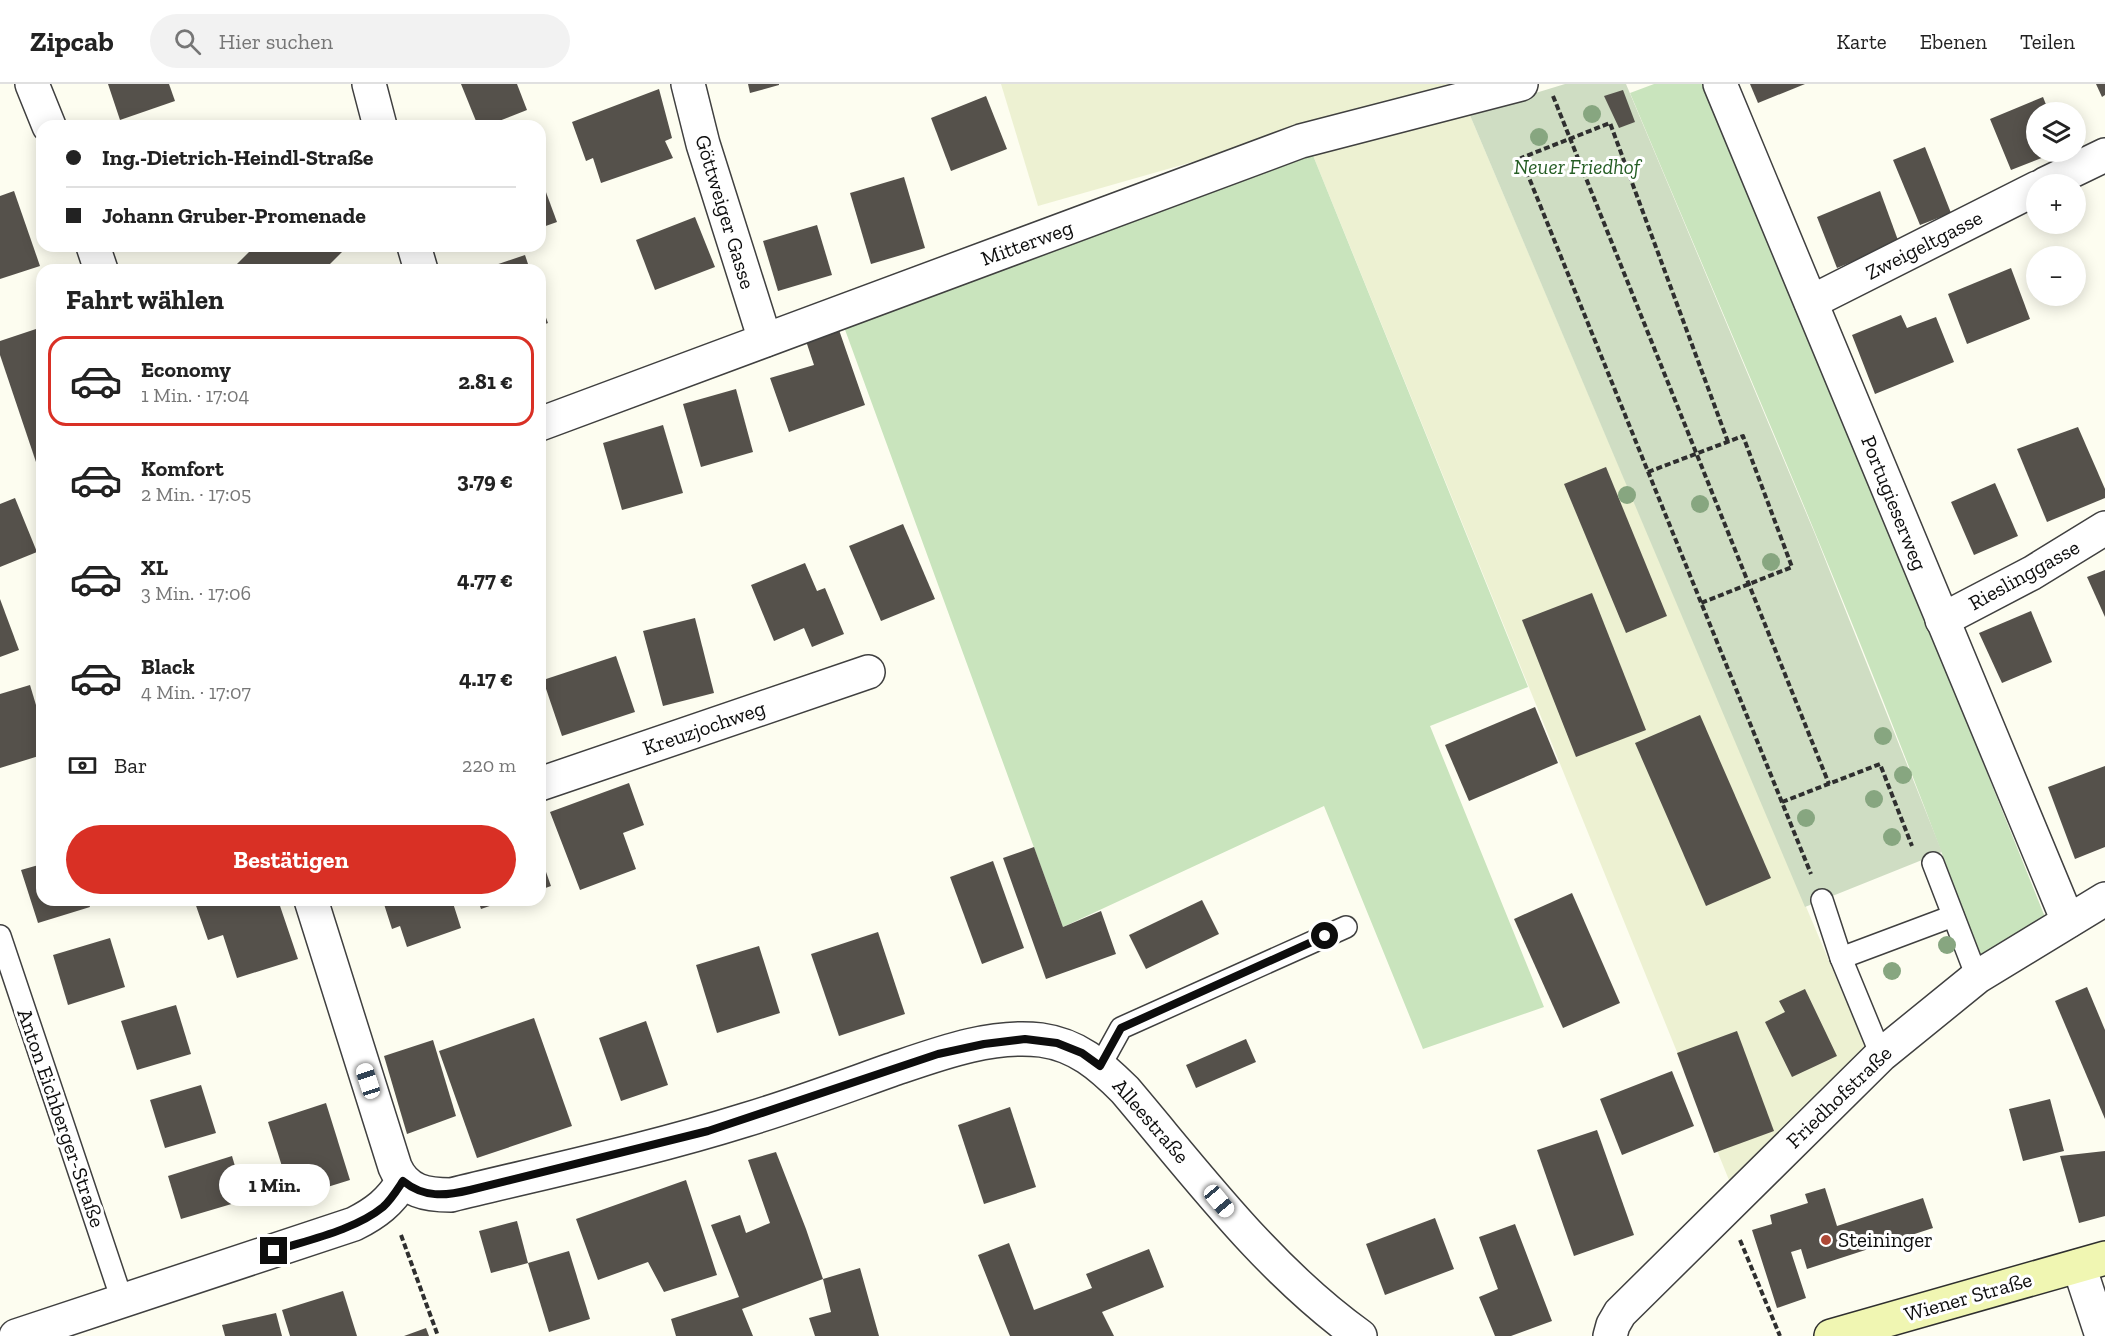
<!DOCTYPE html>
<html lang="de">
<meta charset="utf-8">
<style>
:root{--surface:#fff;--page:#f2f2f2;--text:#222;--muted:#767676;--line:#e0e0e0;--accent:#d93025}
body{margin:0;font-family:"Zilla Slab",serif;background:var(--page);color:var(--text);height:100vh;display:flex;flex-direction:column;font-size:22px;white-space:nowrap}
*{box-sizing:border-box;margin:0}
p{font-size:20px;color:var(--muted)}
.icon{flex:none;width:33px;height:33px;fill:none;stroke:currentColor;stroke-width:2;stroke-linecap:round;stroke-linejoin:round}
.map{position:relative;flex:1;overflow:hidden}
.panel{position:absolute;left:36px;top:180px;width:510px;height:642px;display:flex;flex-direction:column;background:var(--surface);border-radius:18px;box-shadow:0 3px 15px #0003}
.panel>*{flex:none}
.guide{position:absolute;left:36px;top:36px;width:510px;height:132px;border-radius:18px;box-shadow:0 3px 15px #0003;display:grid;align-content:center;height:132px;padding:0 30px;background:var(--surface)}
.fabs{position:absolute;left:2026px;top:18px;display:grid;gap:12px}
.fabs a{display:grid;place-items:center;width:60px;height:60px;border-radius:50%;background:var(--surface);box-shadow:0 3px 15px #0003;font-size:30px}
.end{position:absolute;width:27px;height:27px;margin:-14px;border:8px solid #0d0d0d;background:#fff;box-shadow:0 0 0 3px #fff}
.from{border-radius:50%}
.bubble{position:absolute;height:42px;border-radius:21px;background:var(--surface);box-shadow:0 3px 15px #0003;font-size:20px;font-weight:700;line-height:42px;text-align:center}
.car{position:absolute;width:18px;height:36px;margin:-18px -9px;border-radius:8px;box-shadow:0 0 4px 2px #0007;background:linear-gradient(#fff 24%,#345 0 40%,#fff 0 76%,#345 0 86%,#fff 0)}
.guide b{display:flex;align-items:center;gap:21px;height:57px;font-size:22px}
.guide b+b{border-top:2px solid var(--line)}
.guide i{width:15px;height:15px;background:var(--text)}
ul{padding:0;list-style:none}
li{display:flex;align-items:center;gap:18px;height:90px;margin:0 12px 9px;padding:0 18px;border:3px solid transparent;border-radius:18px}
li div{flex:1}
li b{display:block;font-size:22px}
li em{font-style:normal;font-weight:700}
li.current{border-color:var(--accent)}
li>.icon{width:54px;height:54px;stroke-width:1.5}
h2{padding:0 30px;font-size:27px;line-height:72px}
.pay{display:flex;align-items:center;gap:15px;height:66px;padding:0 30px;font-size:22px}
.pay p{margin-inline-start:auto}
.cta{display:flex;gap:12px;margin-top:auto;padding:12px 30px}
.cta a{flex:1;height:69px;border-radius:36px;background:var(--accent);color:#fff;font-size:24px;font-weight:700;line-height:69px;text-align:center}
header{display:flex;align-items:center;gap:36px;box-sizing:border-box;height:84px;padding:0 30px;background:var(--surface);border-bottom:2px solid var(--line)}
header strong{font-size:28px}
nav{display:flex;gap:33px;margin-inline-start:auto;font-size:21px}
.search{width:420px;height:54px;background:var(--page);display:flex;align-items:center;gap:15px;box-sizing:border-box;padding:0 21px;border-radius:33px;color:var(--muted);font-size:22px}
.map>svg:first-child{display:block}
.farmland{fill:#edf1d2}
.green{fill:#c9e4bd}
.cemetery{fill:#cfddc3}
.building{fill:#55514b}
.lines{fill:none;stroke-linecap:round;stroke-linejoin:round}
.service-casing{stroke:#404040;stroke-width:24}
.minor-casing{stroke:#404040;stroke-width:36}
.tertiary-casing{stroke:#404040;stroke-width:36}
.secondary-casing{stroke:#2f2f2f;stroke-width:36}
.path{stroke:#2f2f2f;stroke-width:4;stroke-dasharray:6 3;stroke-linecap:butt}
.service{stroke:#fff;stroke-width:21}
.minor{stroke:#fff;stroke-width:33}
.tertiary{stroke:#fff;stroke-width:33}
.secondary{stroke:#f0f6b2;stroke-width:33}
.tree{fill:#87a680}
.route{stroke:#0d0d0d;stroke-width:8}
.poi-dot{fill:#ad4836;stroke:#fff;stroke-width:2}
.labels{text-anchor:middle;stroke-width:6;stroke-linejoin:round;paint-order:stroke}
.park-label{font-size:21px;font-style:italic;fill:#265e25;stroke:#fff}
.street-label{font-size:21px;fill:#0d0d0d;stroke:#fff}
.poi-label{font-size:21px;fill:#0d0d0d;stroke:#fff;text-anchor:start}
</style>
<header>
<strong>Zipcab</strong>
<div class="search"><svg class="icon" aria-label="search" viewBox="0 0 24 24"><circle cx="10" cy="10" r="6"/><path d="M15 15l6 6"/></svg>Hier suchen</div>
<nav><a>Karte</a><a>Ebenen</a><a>Teilen</a></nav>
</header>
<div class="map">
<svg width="2105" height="1252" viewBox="0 0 2105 1252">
<rect width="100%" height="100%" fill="#fdfdf0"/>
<g class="farmland">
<polygon points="1001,0 1465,0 1038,122"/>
<polygon points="1469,29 1866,964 1729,1096 1310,64"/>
</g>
<g class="green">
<path d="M 1654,0 L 1710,0 L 2047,838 L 1979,871 C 1875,579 1750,295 1630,9 Z"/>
<polygon points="1310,64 1528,603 1430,642 1544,923 1423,965 1324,722 1063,843 840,232"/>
</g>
<polygon class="cemetery" points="1565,0 1626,0 1815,450 1942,768 1805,823 1469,29"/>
<g class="building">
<polygon points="108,0 169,0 175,17 120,36"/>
<polygon points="461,0 517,0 527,26 486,42 478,42"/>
<polygon points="748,0 779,0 779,1 750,9"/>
<polygon points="1750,0 1805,0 1758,19"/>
<polygon points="2096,0 2105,0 2105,11 2102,13"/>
<polygon points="659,5 672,54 665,57 673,74 601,99 593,74 586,77 572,38"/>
<polygon points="1623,6 1635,38 1619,44 1604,12"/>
<polygon points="986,12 1007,65 951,87 931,34"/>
<polygon points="2043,13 2049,28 2037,28 2037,68 2057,68 2011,86 1990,35"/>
<polygon points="1925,63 1951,129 1920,141 1893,76"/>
<polygon points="540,92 557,138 540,144"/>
<polygon points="904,93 925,164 871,180 850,109"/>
<polygon points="14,107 40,182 0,195 0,112"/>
<polygon points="1880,107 1899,159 1837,184 1817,133"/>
<polygon points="695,133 715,183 655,206 636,156"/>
<polygon points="817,141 832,191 778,207 763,157"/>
<polygon points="255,162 348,162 324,186 231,186"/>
<polygon points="525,171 530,186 481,186"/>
<polygon points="2011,184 2030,235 1967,260 1948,210"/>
<polygon points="540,218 548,239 540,242"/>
<polygon points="1901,231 1907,244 1936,233 1954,278 1875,310 1852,251"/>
<polygon points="42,243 42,383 38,384 0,271 0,257"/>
<polygon points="839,246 865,321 789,348 770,294 814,281 806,257"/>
<polygon points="736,305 753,368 701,383 683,320"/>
<polygon points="663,341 683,409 622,426 603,359"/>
<polygon points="2078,343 2105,405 2105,414 2047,438 2017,365"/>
<polygon points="1606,383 1667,532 1626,549 1564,400"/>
<polygon points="1995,399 2018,452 1974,471 1951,418"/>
<polygon points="15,414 37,468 0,483 0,420"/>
<polygon points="903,440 935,515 881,537 849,462"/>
<polygon points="805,479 817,507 825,504 844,550 812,563 804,544 774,557 751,501"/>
<polygon points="2105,486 2105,533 2087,493"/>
<polygon points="1592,509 1646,646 1576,673 1522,536"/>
<polygon points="0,515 19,566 0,573"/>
<polygon points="2031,527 2052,578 2002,599 1979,549"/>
<polygon points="695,534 714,609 663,622 643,547"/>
<polygon points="616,572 635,628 562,652 543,596"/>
<polygon points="30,601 42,641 42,671 0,684 0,610"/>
<polygon points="1535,623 1558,679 1469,717 1445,661"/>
<polygon points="1700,631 1771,794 1706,822 1635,659"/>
<polygon points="42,673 42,692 41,692 36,675"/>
<polygon points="2105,682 2105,763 2075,775 2048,703"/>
<polygon points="629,699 644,741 623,749 636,785 580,806 550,728"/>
<polygon points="1034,763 1063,843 1101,827 1116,870 1046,895 1003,774"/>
<polygon points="540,771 551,802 540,806"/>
<polygon points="993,777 1024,864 982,880 950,793"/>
<polygon points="42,780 42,816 88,816 90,823 38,839 21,786"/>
<polygon points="1572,809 1620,919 1563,944 1514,835"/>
<polygon points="194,816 278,816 298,875 237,894 223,851 208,856"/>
<polygon points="387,816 452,816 461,844 407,863 400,842 392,845 383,817"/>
<polygon points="478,816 507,816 481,825"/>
<polygon points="1202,816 1219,850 1146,885 1129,851"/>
<polygon points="878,848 905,930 839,952 811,870"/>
<polygon points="110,854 125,903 68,921 53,871"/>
<polygon points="759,862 780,929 717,949 696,881"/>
<polygon points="2087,903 2105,946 2105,1035 2055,917"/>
<polygon points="1805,905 1837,972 1792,993 1765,938 1785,928 1779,917"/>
<polygon points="176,921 191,970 137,986 121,937"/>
<polygon points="534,934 572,1042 477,1074 439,967"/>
<polygon points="646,937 668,1001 621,1017 599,954"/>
<polygon points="1737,947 1774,1047 1714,1069 1677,969"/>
<polygon points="1246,955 1256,978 1196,1004 1186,981"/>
<polygon points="433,956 456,1032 407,1050 384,972"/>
<polygon points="1672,987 1694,1042 1622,1071 1600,1015"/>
<polygon points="201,1001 216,1049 165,1064 150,1016"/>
<polygon points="2050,1015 2064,1067 2023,1077 2009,1025"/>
<polygon points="326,1019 350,1096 292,1114 268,1038"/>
<polygon points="1010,1023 1036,1103 984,1120 958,1041"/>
<polygon points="1597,1046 1634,1151 1574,1172 1537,1066"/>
<polygon points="2105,1067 2105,1132 2079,1139 2060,1072"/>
<polygon points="776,1068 806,1145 823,1195 742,1225 753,1252 676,1252 671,1235 739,1213 711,1141 740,1131 746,1149 770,1139 748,1076"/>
<polygon points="232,1072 245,1116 181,1135 168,1092"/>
<polygon points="686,1096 717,1191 664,1208 648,1178 598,1196 576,1135"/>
<polygon points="1825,1104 1837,1142 1923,1114 1933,1144 1807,1185 1801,1165 1791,1168 1806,1214 1777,1224 1752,1146 1772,1140 1770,1131 1808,1119 1805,1110"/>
<polygon points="1435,1134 1454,1185 1385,1211 1366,1160"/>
<polygon points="517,1137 528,1179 491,1189 479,1147"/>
<polygon points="1515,1140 1552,1237 1511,1252 1495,1252 1479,1213 1498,1205 1479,1153"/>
<polygon points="1009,1159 1034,1226 1092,1204 1086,1190 1149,1165 1164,1203 1102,1228 1114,1252 1010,1252 978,1171"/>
<polygon points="569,1167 590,1235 549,1248 528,1179"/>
<polygon points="860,1184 879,1252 815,1252 809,1234 831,1228 823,1195"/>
<polygon points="343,1207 357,1252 290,1252 282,1226"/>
<polygon points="276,1229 282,1252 225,1252 222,1241"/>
<polygon points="426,1244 429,1252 404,1252"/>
</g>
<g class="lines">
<defs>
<g id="service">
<polyline points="1933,779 1977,893"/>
<polyline points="1822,816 1841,874 1881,971"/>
<polyline points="0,852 122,1216"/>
<polyline points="1841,874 1953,832"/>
<polyline points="1100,982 1121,944 1346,843"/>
</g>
<g id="minor">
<polyline points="369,0 380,42"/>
<polyline points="688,0 703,60 765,256"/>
<polyline points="1720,0 2068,837"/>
<polyline points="2045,100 2105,71"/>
<polyline points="414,162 421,186"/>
<polyline points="1811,218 2037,104"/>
<polyline points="540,340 1301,57 1521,0"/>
<polyline points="1942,536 2032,489 2105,444"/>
<polyline points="540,700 868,588"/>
<polyline points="2079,1182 2102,1252"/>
<path d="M 16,1252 L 354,1140 C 376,1129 390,1118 403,1097"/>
<polyline points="1610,1252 1613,1241 1620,1229 1881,971 1977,893 2105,815"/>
</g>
<g id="tertiary">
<polyline points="32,0 49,42"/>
<polyline points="93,162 101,186"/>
<path d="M 311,816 L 395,1083 C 406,1108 427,1111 451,1111 C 549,1087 649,1066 745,1036 C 795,1021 843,1003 891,986 C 938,970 991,950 1041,956 C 1077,961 1100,981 1125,1006 C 1198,1092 1267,1185 1360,1252"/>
</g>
<polyline id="secondary" points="1831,1252 2105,1174"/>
</defs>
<use href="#service" class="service-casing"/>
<use href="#minor" class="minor-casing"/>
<use href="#tertiary" class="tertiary-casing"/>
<use href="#secondary" class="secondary-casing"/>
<g class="path">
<polyline points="1553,12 1829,700"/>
<polyline points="1728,358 1610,39 1521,74 1811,790"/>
<polyline points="1648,388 1743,352 1792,483 1701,519"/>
<polyline points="1782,718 1880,680 1912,762"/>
<polyline points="401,1151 438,1252"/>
<polyline points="1740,1156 1780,1252"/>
</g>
<use href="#service" class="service"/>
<use href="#minor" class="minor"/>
<use href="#tertiary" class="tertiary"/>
<use href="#secondary" class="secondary"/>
</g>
<g class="tree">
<circle cx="1592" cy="30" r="9"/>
<circle cx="1539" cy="53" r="9"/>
<circle cx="1627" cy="411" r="9"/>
<circle cx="1700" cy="420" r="9"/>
<circle cx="1771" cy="478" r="9"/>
<circle cx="1883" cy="652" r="9"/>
<circle cx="1903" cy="691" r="9"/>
<circle cx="1874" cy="715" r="9"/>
<circle cx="1806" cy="734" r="9"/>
<circle cx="1892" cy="753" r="9"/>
<circle cx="1947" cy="861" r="9"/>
<circle cx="1892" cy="887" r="9"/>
</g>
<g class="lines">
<path class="route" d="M 274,1167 C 308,1156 355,1146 383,1123 C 391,1116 397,1106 403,1097 C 424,1114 445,1112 470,1106 L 708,1047 L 938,970 L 984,960 L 1025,955 L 1057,959 L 1082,969 L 1100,982 L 1121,944 L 1325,852"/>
</g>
<circle class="poi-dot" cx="1826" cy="1156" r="6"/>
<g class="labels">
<g class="park-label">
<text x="1577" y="90">Neuer Friedhof</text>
</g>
<g class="street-label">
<text transform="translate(725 128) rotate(73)" y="7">Göttweiger Gasse</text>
<text transform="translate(1027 159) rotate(-20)" y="7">Mitterweg</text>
<text transform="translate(1924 161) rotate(-27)" y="7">Zweigeltgasse</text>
<text transform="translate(1894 419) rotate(68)" y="7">Portugieserweg</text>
<text transform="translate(2024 491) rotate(-29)" y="7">Rieslinggasse</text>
<text transform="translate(704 644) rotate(-19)" y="7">Kreuzjochweg</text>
<text transform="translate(1839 1013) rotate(-44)" y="7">Friedhofstraße</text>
<text transform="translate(61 1034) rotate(71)" y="7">Anton Eichberger-Straße</text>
<text transform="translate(1151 1037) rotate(49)" y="7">Alleestraße</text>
<text transform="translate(1968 1213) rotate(-16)" y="7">Wiener Straße</text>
</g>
<g class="poi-label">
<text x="1838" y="1163">Steininger</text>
</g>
</g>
</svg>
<div class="fabs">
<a><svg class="icon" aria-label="layers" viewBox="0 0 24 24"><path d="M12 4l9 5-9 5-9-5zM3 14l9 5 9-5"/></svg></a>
<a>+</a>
<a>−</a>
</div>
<i class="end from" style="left:1325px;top:852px"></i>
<i class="end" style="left:274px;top:1167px"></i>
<div class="bubble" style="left:219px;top:1080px;width:111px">1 Min.</div>
<i class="car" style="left:368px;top:997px;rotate:342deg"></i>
<i class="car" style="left:1219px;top:1117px;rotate:140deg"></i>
<div class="guide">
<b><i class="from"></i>Ing.-Dietrich-Heindl-Straße</b>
<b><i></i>Johann Gruber-Promenade</b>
</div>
<section class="panel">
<h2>Fahrt wählen</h2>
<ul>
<li class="current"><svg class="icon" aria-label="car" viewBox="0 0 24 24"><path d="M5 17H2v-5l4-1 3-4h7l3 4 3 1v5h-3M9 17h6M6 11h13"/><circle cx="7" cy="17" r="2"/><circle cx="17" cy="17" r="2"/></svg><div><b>Economy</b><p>1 Min. · 17:04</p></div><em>2.81 €</em></li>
<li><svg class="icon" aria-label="car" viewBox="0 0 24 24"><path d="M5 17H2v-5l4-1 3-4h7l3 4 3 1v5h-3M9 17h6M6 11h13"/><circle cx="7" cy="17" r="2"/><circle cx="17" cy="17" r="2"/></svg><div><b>Komfort</b><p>2 Min. · 17:05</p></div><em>3.79 €</em></li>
<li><svg class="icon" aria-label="car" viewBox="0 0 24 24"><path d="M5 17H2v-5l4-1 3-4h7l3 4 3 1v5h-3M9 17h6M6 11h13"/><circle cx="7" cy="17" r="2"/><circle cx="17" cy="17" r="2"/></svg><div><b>XL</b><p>3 Min. · 17:06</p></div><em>4.77 €</em></li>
<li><svg class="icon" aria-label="car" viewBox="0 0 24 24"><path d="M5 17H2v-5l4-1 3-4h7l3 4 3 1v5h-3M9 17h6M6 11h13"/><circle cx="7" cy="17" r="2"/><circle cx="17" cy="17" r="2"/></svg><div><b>Black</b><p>4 Min. · 17:07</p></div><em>4.17 €</em></li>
</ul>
<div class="pay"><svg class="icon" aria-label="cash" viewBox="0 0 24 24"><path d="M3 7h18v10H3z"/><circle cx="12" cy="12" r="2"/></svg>Bar<p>220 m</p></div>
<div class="cta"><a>Bestätigen</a></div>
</section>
</div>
